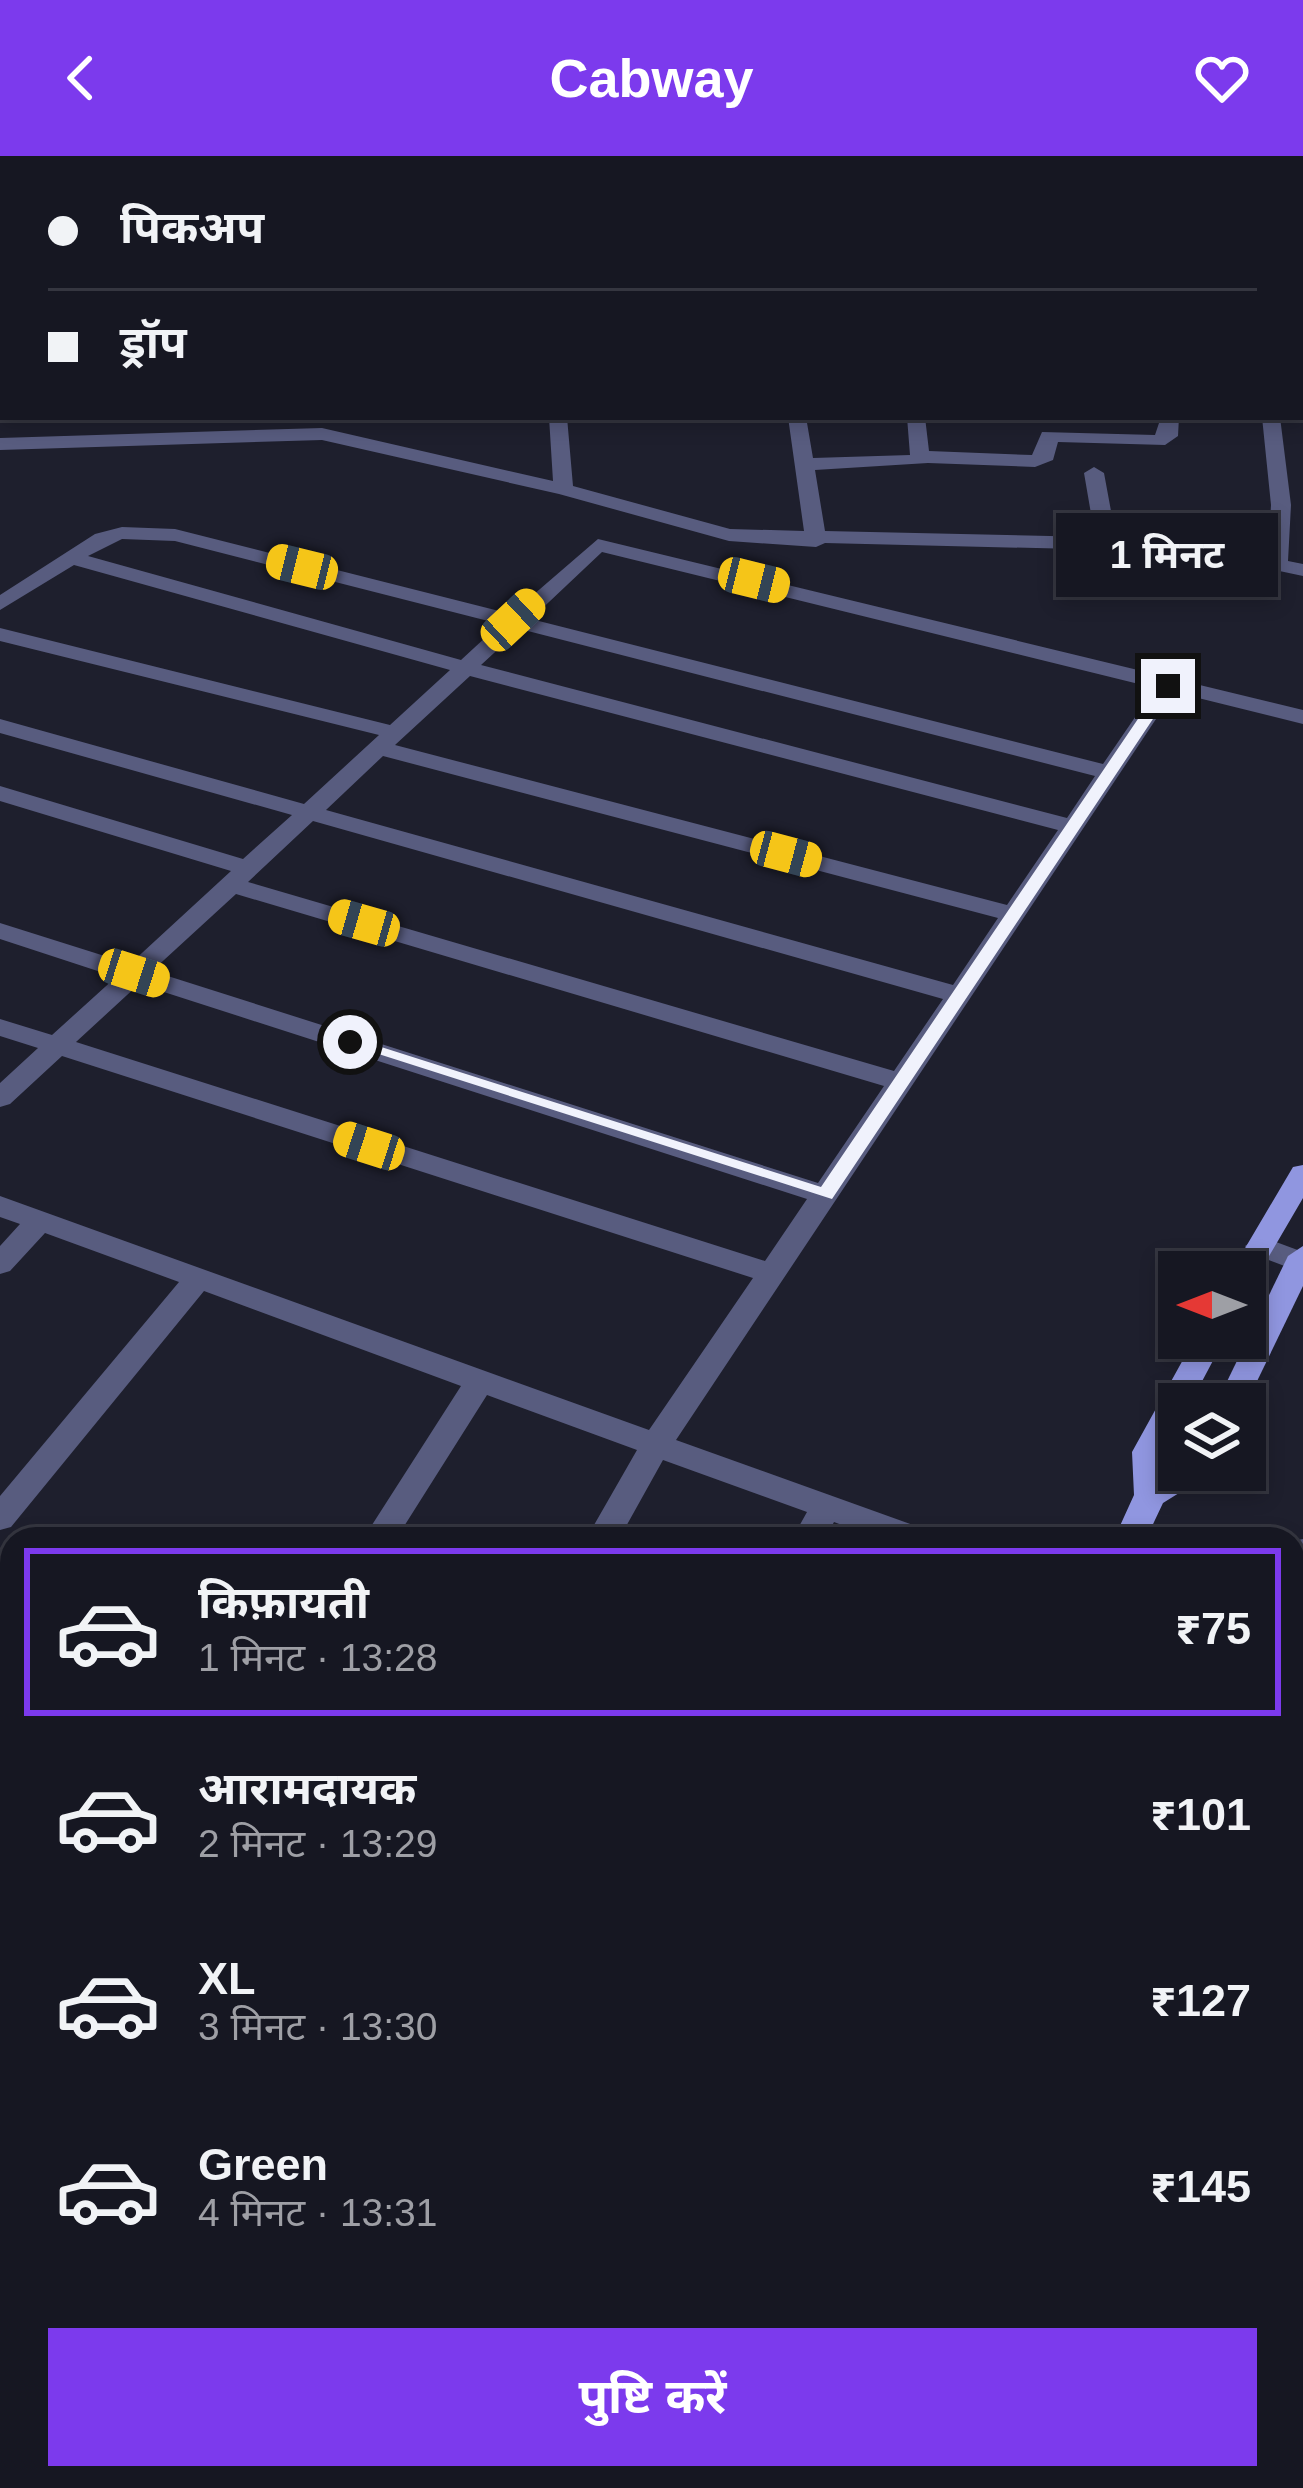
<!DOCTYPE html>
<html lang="hi">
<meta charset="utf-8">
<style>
:root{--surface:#161722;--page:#1f202a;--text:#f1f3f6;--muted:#9e9fa5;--line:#353640;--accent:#7c3aed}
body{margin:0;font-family:Helvetica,"Noto Sans Devanagari",sans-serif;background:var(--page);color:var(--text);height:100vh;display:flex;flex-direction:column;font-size:45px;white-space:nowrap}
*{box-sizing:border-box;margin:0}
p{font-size:39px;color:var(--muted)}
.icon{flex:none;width:66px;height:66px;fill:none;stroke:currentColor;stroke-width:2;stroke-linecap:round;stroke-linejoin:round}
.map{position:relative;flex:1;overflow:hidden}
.panel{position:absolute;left:0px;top:1371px;width:1305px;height:963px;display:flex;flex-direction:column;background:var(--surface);border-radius:36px 36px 0 0;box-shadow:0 6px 18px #0003,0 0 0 3px var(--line)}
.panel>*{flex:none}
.banner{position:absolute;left:0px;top:0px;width:1305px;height:264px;box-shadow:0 6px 18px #0003,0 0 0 3px var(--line);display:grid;align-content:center;height:264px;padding:0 48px;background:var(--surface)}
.needle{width:78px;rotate:270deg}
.fabs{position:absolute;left:1158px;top:1095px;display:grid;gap:24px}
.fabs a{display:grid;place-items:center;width:108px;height:108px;border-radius:0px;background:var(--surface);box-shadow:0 6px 18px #0003,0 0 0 3px var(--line);font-size:60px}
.end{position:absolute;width:54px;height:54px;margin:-27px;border:15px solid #f0f2fc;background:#111;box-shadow:0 0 0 6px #111}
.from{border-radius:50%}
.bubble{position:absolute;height:84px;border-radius:0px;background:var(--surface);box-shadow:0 6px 18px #0003,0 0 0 3px var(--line);font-size:39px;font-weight:700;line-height:84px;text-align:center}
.car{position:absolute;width:36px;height:72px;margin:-36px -18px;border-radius:15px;box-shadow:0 0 9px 3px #0007;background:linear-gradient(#f5c518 24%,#345 0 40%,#f5c518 0 76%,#345 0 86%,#f5c518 0)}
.banner b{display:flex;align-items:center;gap:42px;height:114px;font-size:45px}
.banner b+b{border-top:3px solid var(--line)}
.banner i{width:30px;height:30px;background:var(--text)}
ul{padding:21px 0 0;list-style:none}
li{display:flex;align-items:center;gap:36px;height:168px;margin:0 24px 18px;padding:0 24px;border:6px solid transparent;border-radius:0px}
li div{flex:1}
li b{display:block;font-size:45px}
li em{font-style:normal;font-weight:700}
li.selected{border-color:var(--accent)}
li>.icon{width:108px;height:108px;stroke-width:1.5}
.primary-button{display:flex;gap:24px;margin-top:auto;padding:24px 48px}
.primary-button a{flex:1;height:138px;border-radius:0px;background:var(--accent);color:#fff;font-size:48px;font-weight:700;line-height:138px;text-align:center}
header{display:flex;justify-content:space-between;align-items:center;height:156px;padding:0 48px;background:var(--accent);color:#fff;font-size:54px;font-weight:700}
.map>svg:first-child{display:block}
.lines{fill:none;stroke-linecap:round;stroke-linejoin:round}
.minor{fill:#585c7f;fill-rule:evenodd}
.major{fill:#9096e0;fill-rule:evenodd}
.route{fill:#f0f2fc}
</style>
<header><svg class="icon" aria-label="back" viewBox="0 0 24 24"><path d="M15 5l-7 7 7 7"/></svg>Cabway<svg class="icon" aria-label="heart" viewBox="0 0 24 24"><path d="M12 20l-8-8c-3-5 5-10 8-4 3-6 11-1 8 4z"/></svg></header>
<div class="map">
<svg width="1303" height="2332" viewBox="0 0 1303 2332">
<rect width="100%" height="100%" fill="#1e1f2d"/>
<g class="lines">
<g class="minor">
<polygon points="0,0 56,0 0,7"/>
<rect x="221" y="0" width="16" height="3"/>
<polygon points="866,0 882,0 883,3 867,3"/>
<polygon points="982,0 998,0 999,3 983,3"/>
<rect x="0" y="29" width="3" height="10"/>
<rect x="0" y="67" width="3" height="10"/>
<rect x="0" y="101" width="3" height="10"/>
<rect x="1302" y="113" width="1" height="10"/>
<polygon points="0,137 3,137 0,148"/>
<polygon points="1303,155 1303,168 1302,168 1302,155"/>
<rect x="0" y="192" width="3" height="10"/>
<rect x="1302" y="208" width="1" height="12"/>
<rect x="0" y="235" width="3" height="12"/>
<polygon points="549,261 567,261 573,330 730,373 804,375 788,261 806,261 813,302 910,299 907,261 925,261 929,295 1032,299 1042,276 1155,279 1161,261 1179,261 1178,280 1165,289 1058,286 1053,304 1035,311 928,307 815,314 825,375 1095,381 1084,317 1094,311 1104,317 1116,382 1199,386 1268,400 1271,349 1262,261 1280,261 1291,349 1288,405 1303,408 1303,420 1199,398 1158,395 825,387 816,391 729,385 559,338 322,284 0,294 0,282 322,272 553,325"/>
<path d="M 122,371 L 175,373 L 511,458 L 598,383 L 1303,554 L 1303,568 L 1174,536 L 676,1284 L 927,1374 L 931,1383 L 879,1383 L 834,1366 L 825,1383 L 792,1383 L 807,1356 L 663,1304 L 619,1383 L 586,1383 L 637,1294 L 487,1239 L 396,1383 L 363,1383 L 461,1230 L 204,1135 L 11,1371 L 0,1374 L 0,1340 L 179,1126 L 45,1077 L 10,1115 L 0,1118 L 0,1090 L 20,1068 L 0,1061 L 0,1040 L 649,1274 L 753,1122 L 62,900 L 10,948 L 0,951 L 0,927 L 38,892 L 0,880 L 0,863 L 52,879 L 116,821 L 0,783 L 0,767 L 130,808 L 231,715 L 0,645 L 0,630 L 243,703 L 292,659 L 0,577 L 0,563 L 304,648 L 379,579 L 0,485 L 0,472 L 390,569 L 450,514 L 74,409 L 0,454 L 0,439 L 95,378 ZM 122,383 L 175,385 L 500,468 L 461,504 L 88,400 ZM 602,396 L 1155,532 L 1103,608 L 531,463 ZM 520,473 L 1095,620 L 1067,662 L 481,509 ZM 470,520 L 1058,674 L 1007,749 L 395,589 ZM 383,600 L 998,762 L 953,829 L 326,654 ZM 313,665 L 943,843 L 894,915 L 248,726 ZM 236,738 L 884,930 L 818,1027 L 152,815 ZM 139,828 L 807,1043 L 765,1105 L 76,886 Z"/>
<polygon points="1260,1080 1303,1096 1303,1117 1250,1097 1245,1090"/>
<polygon points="1303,1383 1303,1409 1293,1411 1293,1385"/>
<polygon points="0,1469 12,1473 12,1502 0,1498"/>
<polygon points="1303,1541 1303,1569 1293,1571 1293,1543"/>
<polygon points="1303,1714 1303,1746 1293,1750 1293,1718"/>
<polygon points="1293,1776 1303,1780 1303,1858 1293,1854"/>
<polygon points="12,1852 12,1964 0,1968 0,1857"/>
<polygon points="0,2127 12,2128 12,2170 0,2169"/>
<polygon points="1303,2193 1303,2235 1293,2236 1293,2194"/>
<polygon points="322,2322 366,2322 362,2332 318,2332"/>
</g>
<g class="major">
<polygon points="1303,1009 1303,1042 1255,1124 1245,1127 1245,1116 1231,1116 1293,1011"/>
<polygon points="1303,1090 1303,1130 1246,1248 1216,1248 1288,1100"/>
<path d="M 1195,1182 L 1225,1182 L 1190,1248 L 1179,1248 C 1179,1273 1163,1290 1165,1315 L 1179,1307 L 1179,1314 L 1208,1314 L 1203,1322 L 1163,1347 L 1146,1383 L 1114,1383 L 1134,1339 L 1132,1296 Z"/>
<polygon points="681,2322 726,2322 722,2332 677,2332"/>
</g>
</g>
<polygon class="route" points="1163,526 1175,530 832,1043 341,886 356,883 821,1031"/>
</svg>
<div class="fabs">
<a><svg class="needle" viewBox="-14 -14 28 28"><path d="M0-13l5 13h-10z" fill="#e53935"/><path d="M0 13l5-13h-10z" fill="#9e9fa5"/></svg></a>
<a><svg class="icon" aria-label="layers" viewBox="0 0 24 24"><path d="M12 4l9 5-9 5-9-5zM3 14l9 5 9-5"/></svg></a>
</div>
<i class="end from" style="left:350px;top:886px"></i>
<i class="end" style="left:1168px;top:530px"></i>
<div class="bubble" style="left:1056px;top:357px;width:222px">1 मिनट</div>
<i class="car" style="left:302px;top:411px;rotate:284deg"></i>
<i class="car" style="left:754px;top:424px;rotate:104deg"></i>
<i class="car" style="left:513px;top:464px;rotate:47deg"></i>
<i class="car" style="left:786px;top:698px;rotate:105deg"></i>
<i class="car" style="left:364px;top:767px;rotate:286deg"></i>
<i class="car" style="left:134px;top:817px;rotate:108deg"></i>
<i class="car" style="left:369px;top:990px;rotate:288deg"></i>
<div class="banner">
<b><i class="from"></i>पिकअप</b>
<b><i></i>ड्रॉप</b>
</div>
<section class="panel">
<ul>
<li class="selected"><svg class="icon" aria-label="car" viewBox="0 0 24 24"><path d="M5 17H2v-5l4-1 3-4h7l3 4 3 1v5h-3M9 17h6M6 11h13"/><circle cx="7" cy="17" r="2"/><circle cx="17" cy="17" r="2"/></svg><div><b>किफ़ायती</b><p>1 मिनट · 13:28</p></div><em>₹75</em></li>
<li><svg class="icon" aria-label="car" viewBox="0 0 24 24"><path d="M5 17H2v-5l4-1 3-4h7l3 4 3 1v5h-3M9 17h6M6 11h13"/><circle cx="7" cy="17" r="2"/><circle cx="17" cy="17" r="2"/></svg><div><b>आरामदायक</b><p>2 मिनट · 13:29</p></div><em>₹101</em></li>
<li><svg class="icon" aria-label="car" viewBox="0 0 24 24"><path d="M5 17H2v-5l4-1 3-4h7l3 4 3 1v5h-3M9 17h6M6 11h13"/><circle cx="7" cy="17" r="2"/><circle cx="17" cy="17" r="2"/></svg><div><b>XL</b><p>3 मिनट · 13:30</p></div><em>₹127</em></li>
<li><svg class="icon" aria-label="car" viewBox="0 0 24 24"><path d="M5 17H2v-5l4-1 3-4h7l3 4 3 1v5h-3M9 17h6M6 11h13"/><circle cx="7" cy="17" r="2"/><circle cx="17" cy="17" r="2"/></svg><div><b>Green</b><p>4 मिनट · 13:31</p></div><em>₹145</em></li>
</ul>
<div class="primary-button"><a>पुष्टि करें</a></div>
</section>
</div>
